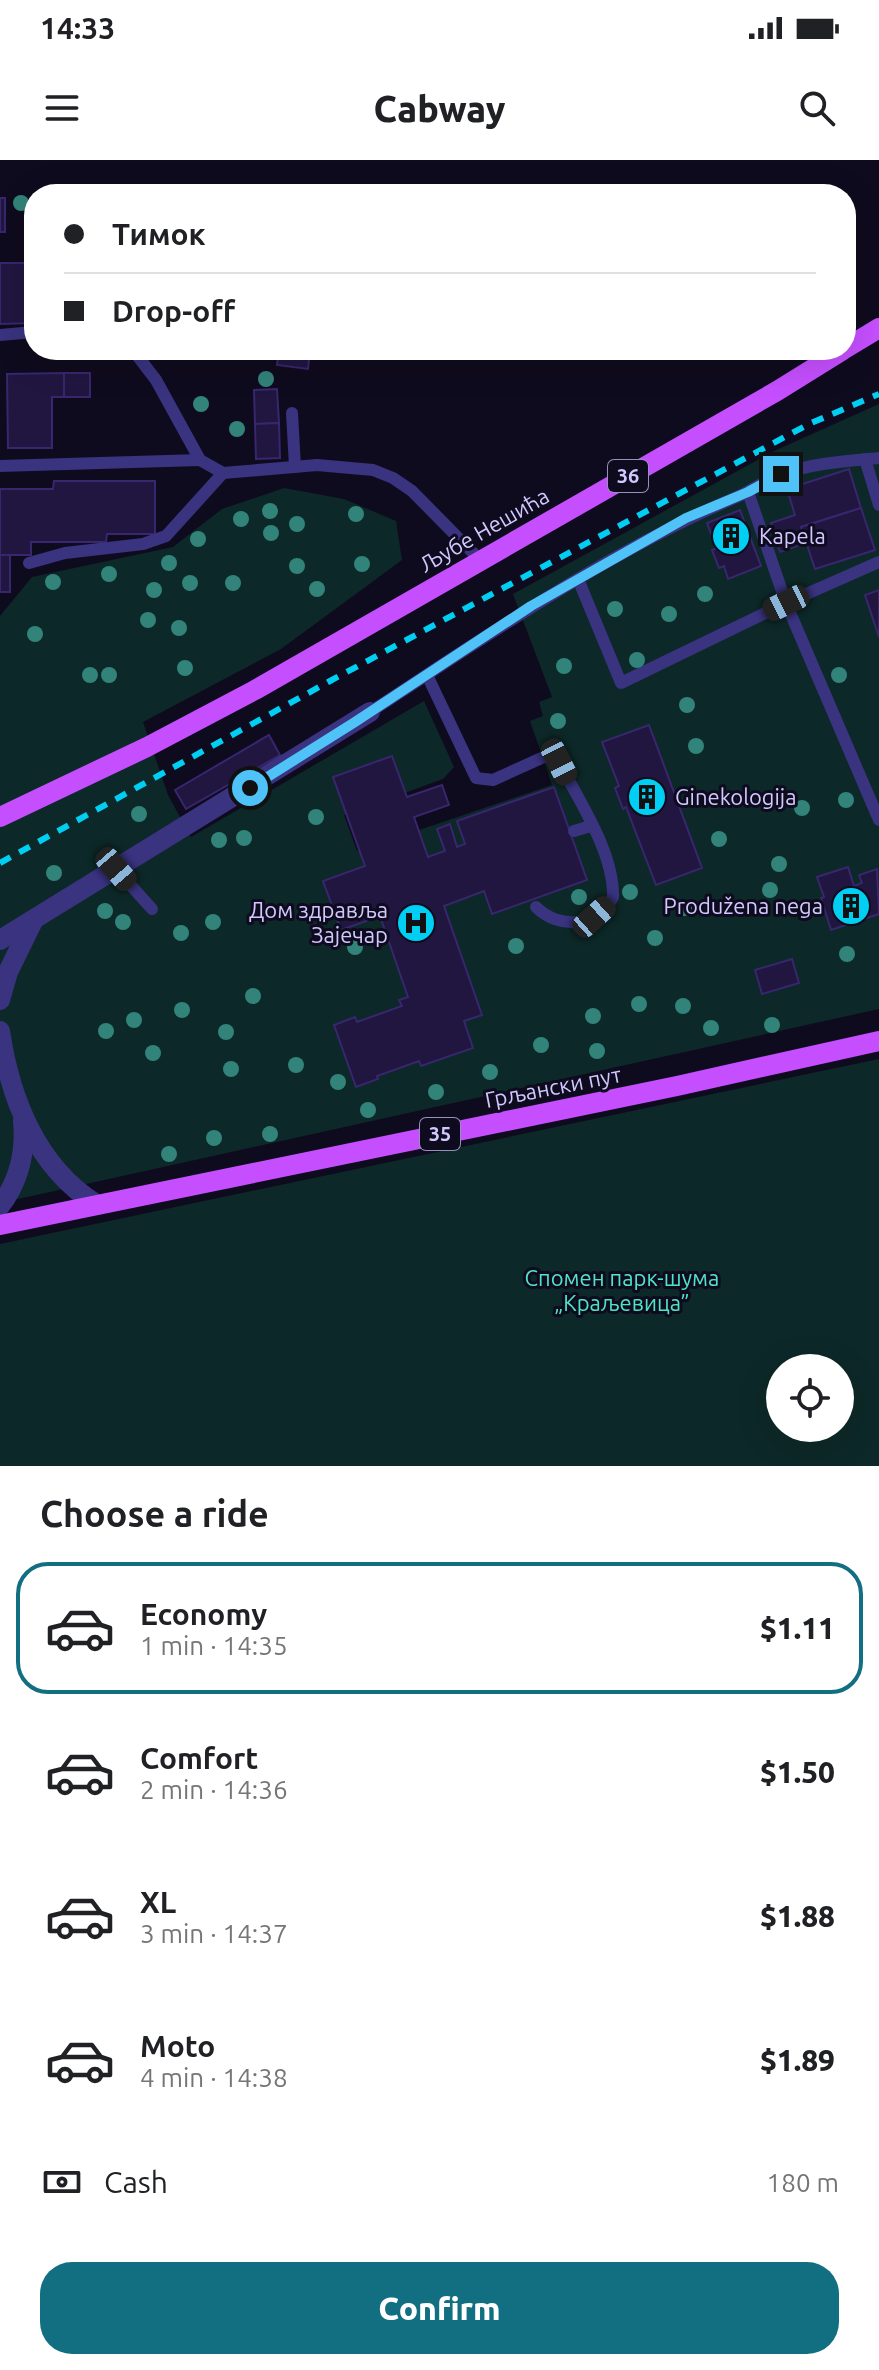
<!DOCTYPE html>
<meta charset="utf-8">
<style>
:root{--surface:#fff;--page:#f6f6f6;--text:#202124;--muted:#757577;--line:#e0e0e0;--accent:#126f81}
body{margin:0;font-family:Ubuntu,sans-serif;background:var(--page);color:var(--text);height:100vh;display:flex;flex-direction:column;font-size:30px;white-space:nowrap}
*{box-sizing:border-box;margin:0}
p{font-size:26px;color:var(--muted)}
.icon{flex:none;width:44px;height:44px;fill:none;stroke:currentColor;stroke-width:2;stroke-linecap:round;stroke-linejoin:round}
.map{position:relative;height:1306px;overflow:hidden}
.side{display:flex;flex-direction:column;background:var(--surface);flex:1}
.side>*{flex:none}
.hud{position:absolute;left:24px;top:24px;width:832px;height:176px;border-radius:32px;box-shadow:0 8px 32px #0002;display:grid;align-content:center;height:176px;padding:0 40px;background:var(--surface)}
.tools{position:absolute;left:766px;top:1194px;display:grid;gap:16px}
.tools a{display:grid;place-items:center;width:88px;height:88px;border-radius:50%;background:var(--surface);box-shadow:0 8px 32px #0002;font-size:40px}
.end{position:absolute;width:36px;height:36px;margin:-18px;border:10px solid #4fc3f7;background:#111;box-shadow:0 0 0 4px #111}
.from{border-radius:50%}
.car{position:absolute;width:24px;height:48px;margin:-24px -12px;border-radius:10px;box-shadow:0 0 6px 2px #0007;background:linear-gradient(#222 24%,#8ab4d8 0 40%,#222 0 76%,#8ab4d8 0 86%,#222 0)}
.hud b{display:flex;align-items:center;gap:28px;height:76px;font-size:30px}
.hud b+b{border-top:2px solid var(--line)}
.hud i{width:20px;height:20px;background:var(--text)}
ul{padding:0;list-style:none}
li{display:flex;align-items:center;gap:24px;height:132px;margin:0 16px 12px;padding:0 24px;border:4px solid transparent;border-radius:32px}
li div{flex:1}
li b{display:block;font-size:30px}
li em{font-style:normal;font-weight:800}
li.current{border-color:var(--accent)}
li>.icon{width:72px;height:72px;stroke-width:1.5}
h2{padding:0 40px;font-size:36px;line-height:96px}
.pay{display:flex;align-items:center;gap:20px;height:88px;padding:0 40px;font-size:30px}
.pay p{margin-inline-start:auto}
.button{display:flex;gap:16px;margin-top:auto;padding:16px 40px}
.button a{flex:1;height:92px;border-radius:32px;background:var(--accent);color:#fff;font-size:32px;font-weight:800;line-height:92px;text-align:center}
.status{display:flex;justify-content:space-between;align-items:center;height:56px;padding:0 40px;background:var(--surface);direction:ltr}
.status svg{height:22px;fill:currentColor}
header{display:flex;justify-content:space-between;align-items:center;height:104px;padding:0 40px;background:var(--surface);font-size:36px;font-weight:800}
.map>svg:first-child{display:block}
.green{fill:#0d2828;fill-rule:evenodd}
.building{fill:#201640;stroke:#38266e;stroke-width:2}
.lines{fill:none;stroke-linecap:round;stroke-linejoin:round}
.lane{stroke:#393380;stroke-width:12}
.street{stroke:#393380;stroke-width:20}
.primary{stroke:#c54fff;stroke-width:20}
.rail{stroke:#00cff3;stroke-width:6;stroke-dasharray:12 10;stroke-linecap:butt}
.tree{fill:#32837a}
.route{stroke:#4fc3f7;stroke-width:10}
.labels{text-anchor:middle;stroke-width:6;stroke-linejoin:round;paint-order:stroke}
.shield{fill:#0f0b1e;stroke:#978fbc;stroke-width:2}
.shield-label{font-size:20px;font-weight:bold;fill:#d1c8ff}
.street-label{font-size:22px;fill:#d1c8ff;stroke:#0f0b1e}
.poi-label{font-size:22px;fill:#d1c8ff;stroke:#0f0b1e;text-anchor:start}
.park-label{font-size:22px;fill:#4ee5c6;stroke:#0f0b1e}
</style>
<div class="status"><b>14:33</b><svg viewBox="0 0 49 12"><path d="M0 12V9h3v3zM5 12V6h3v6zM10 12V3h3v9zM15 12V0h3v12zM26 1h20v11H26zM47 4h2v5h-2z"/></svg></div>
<header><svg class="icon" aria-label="menu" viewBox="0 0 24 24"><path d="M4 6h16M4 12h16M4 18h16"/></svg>Cabway<svg class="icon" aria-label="search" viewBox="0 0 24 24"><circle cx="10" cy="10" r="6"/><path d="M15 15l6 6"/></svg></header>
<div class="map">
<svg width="879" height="1306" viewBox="0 0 879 1306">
<rect width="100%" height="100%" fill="#0f0b1e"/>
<g class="green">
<polygon points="879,244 879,849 0,1043 0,456 32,417 173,387 222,349 284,328 344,339 396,361 402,400 281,489 143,562 168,635 191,677 424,541 454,607 443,619 344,655 357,691 552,625 530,561 543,556 539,542 552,537 513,434 774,291"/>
<path d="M 879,899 L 879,1306 L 0,1306 L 0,1084 ZM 840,1208 L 840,1268 L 780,1268 L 780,1208 Z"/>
</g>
<g class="building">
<rect x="0" y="38" width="5" height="34"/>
<polygon points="0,103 34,103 34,163 0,164"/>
<polygon points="279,190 310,190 308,209 277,205"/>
<rect x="64" y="213" width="26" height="24"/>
<polygon points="64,213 64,237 52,237 52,288 8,288 7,214"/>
<polygon points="277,229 279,263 255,264 254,230"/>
<polygon points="279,263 280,298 256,299 255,264"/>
<polygon points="849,309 861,348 801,367 806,383 780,392 771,363 795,355 787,329"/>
<polygon points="54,321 155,321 155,374 107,374 106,382 31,382 31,395 0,395 0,329 53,329"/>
<polygon points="861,348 875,390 815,409 801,367"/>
<polygon points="740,350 761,406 728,419 724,406 719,408 712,390 717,388 707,363"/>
<rect x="0" y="395" width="10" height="37"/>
<polygon points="879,430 879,477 865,435"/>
<polygon points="649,565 702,708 656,725 626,647 623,649 615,628 619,626 602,582"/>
<polygon points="269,575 280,595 186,649 175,630"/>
<polygon points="392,596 407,637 442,625 449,645 414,657 428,697 445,691 437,669 450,664 457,687 465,684 457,661 554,627 587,720 492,754 484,731 444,746 482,855 464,861 473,888 421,906 419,901 377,916 378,919 356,927 334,865 355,857 357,862 402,846 399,840 408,837 380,756 341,770 323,721 365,706 333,617"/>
<polygon points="848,707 854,726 862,723 859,715 877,709 879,754 831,770 821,738 824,737 817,717"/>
<polygon points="792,799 799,823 762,834 755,810"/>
</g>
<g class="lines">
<g class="lane">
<polyline points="0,175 34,172"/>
<polyline points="133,190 156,220 200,300 223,313 317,305 373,310 393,318 412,331 480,400"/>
<polyline points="292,253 295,307"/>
<polyline points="865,299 879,345"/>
<polyline points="0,306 200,300"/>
<polyline points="748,332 786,443 879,660"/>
<polyline points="29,403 65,393 143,384 166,376 223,313"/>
<polyline points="578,419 621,523 786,443 879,402"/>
<path d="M 427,515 L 476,618 L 493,620 L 546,596 L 559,602 C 579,641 614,692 613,737 C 598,767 559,770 536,747"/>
<path d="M 370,552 C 490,474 607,392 739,336 C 754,329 767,319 783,314 C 813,303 847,301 879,298"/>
<polyline points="574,671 591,666"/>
<polyline points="116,709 152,749"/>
</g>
<g class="street">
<polyline points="0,780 370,552"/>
<polyline points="0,840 8,812 33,761"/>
<path d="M 0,871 C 10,939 37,1007 96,1044"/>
<path d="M 0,1046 C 19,1021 26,992 23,961"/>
</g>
<g class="primary">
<polyline points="846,188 879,168"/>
<polyline points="0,657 147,587 255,530 777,231 843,190"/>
<polyline points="0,1065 677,926 879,881"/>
</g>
<polyline class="rail" points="0,703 330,521 809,264 879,234"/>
</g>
<g class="tree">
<circle cx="21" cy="43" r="8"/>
<circle cx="266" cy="219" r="8"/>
<circle cx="201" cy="244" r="8"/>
<circle cx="237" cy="269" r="8"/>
<circle cx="270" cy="351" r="8"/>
<circle cx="356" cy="354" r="8"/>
<circle cx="241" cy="359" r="8"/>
<circle cx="297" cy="364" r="8"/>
<circle cx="271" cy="373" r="8"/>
<circle cx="198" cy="379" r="8"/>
<circle cx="169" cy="403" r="8"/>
<circle cx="362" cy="404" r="8"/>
<circle cx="297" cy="406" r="8"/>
<circle cx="109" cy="414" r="8"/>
<circle cx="53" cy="422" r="8"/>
<circle cx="190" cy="423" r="8"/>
<circle cx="233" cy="423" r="8"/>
<circle cx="317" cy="429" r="8"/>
<circle cx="154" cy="430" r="8"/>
<circle cx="705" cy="434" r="8"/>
<circle cx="615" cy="449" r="8"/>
<circle cx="669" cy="454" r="8"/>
<circle cx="148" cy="460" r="8"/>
<circle cx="179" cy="468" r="8"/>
<circle cx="35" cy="474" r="8"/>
<circle cx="637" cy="500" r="8"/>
<circle cx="564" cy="506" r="8"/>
<circle cx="185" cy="508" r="8"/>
<circle cx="90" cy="515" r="8"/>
<circle cx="109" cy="515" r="8"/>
<circle cx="839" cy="515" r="8"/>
<circle cx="687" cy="545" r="8"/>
<circle cx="558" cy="561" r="8"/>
<circle cx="696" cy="586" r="8"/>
<circle cx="846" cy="640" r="8"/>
<circle cx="802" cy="648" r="8"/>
<circle cx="139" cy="654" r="8"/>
<circle cx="316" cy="657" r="8"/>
<circle cx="244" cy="678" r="8"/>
<circle cx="719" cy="679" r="8"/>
<circle cx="219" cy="680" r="8"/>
<circle cx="779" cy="704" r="8"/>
<circle cx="54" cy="713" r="8"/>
<circle cx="770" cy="730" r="8"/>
<circle cx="630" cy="732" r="8"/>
<circle cx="579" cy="737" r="8"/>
<circle cx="684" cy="748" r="8"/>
<circle cx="105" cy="751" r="8"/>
<circle cx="123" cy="762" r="8"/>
<circle cx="213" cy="762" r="8"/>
<circle cx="181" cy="773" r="8"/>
<circle cx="655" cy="778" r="8"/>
<circle cx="516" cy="786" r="8"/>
<circle cx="355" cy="787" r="8"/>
<circle cx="847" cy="794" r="8"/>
<circle cx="253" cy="836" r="8"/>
<circle cx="639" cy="844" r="8"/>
<circle cx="683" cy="846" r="8"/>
<circle cx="182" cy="850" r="8"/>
<circle cx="593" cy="856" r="8"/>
<circle cx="134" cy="860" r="8"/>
<circle cx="772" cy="865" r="8"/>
<circle cx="711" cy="868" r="8"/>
<circle cx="106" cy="871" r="8"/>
<circle cx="226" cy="872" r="8"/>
<circle cx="541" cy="885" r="8"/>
<circle cx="597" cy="891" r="8"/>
<circle cx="153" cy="893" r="8"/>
<circle cx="296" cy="905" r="8"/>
<circle cx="231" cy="909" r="8"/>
<circle cx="490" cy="912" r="8"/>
<circle cx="338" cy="922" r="8"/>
<circle cx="436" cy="932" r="8"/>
<circle cx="368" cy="950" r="8"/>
<circle cx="270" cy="974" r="8"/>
<circle cx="214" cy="978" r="8"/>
<circle cx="169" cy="994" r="8"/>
</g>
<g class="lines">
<polyline class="route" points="250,628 355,562 531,446 686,358 748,332 781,314"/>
</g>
<defs>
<symbol id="building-disc" viewBox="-11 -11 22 22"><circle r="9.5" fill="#00cff3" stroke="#0f0b1e"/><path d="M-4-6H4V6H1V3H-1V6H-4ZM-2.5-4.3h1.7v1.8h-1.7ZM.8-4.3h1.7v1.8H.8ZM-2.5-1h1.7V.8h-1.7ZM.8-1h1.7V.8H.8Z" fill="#111"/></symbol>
<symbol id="hospital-disc" viewBox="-11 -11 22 22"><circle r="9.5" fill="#00cff3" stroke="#0f0b1e"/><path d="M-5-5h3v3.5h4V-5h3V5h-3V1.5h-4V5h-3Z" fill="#111"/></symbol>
</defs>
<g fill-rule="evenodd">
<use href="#building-disc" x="709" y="354" width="44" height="44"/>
<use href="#building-disc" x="625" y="615" width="44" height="44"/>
<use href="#building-disc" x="829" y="724" width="44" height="44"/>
<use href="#hospital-disc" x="394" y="741" width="44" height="44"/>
</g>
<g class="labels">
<g class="shield">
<rect x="608" y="300" width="40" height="32" rx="6"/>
<rect x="420" y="958" width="40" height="32" rx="6"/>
</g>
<g class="shield-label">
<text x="628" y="323">36</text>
<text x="440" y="981">35</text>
</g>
<g class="street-label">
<text transform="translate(484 370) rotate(-30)" y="8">Љубе Нешића</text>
<text transform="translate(553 927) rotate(-11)" y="8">Грљански пут</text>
</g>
<g class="poi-label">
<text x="759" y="384">Kapela</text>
<text x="675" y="645">Ginekologija</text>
<text x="823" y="754" text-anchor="end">Produžena nega</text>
<text x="388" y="758" text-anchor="end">Дом здравља<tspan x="388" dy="25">Зајечар</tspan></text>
</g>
<g class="park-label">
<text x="622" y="1126">Спомен парк-шума<tspan x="622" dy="25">„Краљевица”</tspan></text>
</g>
</g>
</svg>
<div class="tools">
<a><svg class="icon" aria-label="locate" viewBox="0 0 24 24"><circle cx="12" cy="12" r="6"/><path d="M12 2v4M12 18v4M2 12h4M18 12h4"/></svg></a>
</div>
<i class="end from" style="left:250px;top:628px"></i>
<i class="end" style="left:781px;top:314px"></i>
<i class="car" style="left:786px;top:443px;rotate:244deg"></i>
<i class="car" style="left:559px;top:602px;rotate:153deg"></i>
<i class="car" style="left:116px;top:709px;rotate:139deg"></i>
<i class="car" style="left:594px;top:757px;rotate:48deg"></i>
<div class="hud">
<b><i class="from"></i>Тимок</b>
<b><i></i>Drop-off</b>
</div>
</div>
<section class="side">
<h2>Choose a ride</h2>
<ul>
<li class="current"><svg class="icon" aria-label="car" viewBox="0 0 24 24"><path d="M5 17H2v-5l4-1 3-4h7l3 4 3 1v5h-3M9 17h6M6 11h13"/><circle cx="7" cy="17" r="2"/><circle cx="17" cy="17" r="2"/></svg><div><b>Economy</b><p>1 min · 14:35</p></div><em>$1.11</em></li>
<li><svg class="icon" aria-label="car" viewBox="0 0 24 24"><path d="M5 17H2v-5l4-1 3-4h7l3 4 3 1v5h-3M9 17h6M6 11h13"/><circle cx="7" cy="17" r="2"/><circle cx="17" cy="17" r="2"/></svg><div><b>Comfort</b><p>2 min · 14:36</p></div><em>$1.50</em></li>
<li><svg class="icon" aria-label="car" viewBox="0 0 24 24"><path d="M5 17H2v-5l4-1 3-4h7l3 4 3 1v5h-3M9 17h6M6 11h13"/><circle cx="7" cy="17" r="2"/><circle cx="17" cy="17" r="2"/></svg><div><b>XL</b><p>3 min · 14:37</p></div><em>$1.88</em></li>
<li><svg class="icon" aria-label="car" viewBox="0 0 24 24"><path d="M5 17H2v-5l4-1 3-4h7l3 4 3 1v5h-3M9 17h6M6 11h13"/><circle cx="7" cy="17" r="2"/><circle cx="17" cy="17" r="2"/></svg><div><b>Moto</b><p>4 min · 14:38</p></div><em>$1.89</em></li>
</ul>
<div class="pay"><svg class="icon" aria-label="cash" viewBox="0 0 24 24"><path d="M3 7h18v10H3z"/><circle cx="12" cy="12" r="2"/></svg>Cash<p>180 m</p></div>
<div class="button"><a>Confirm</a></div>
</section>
